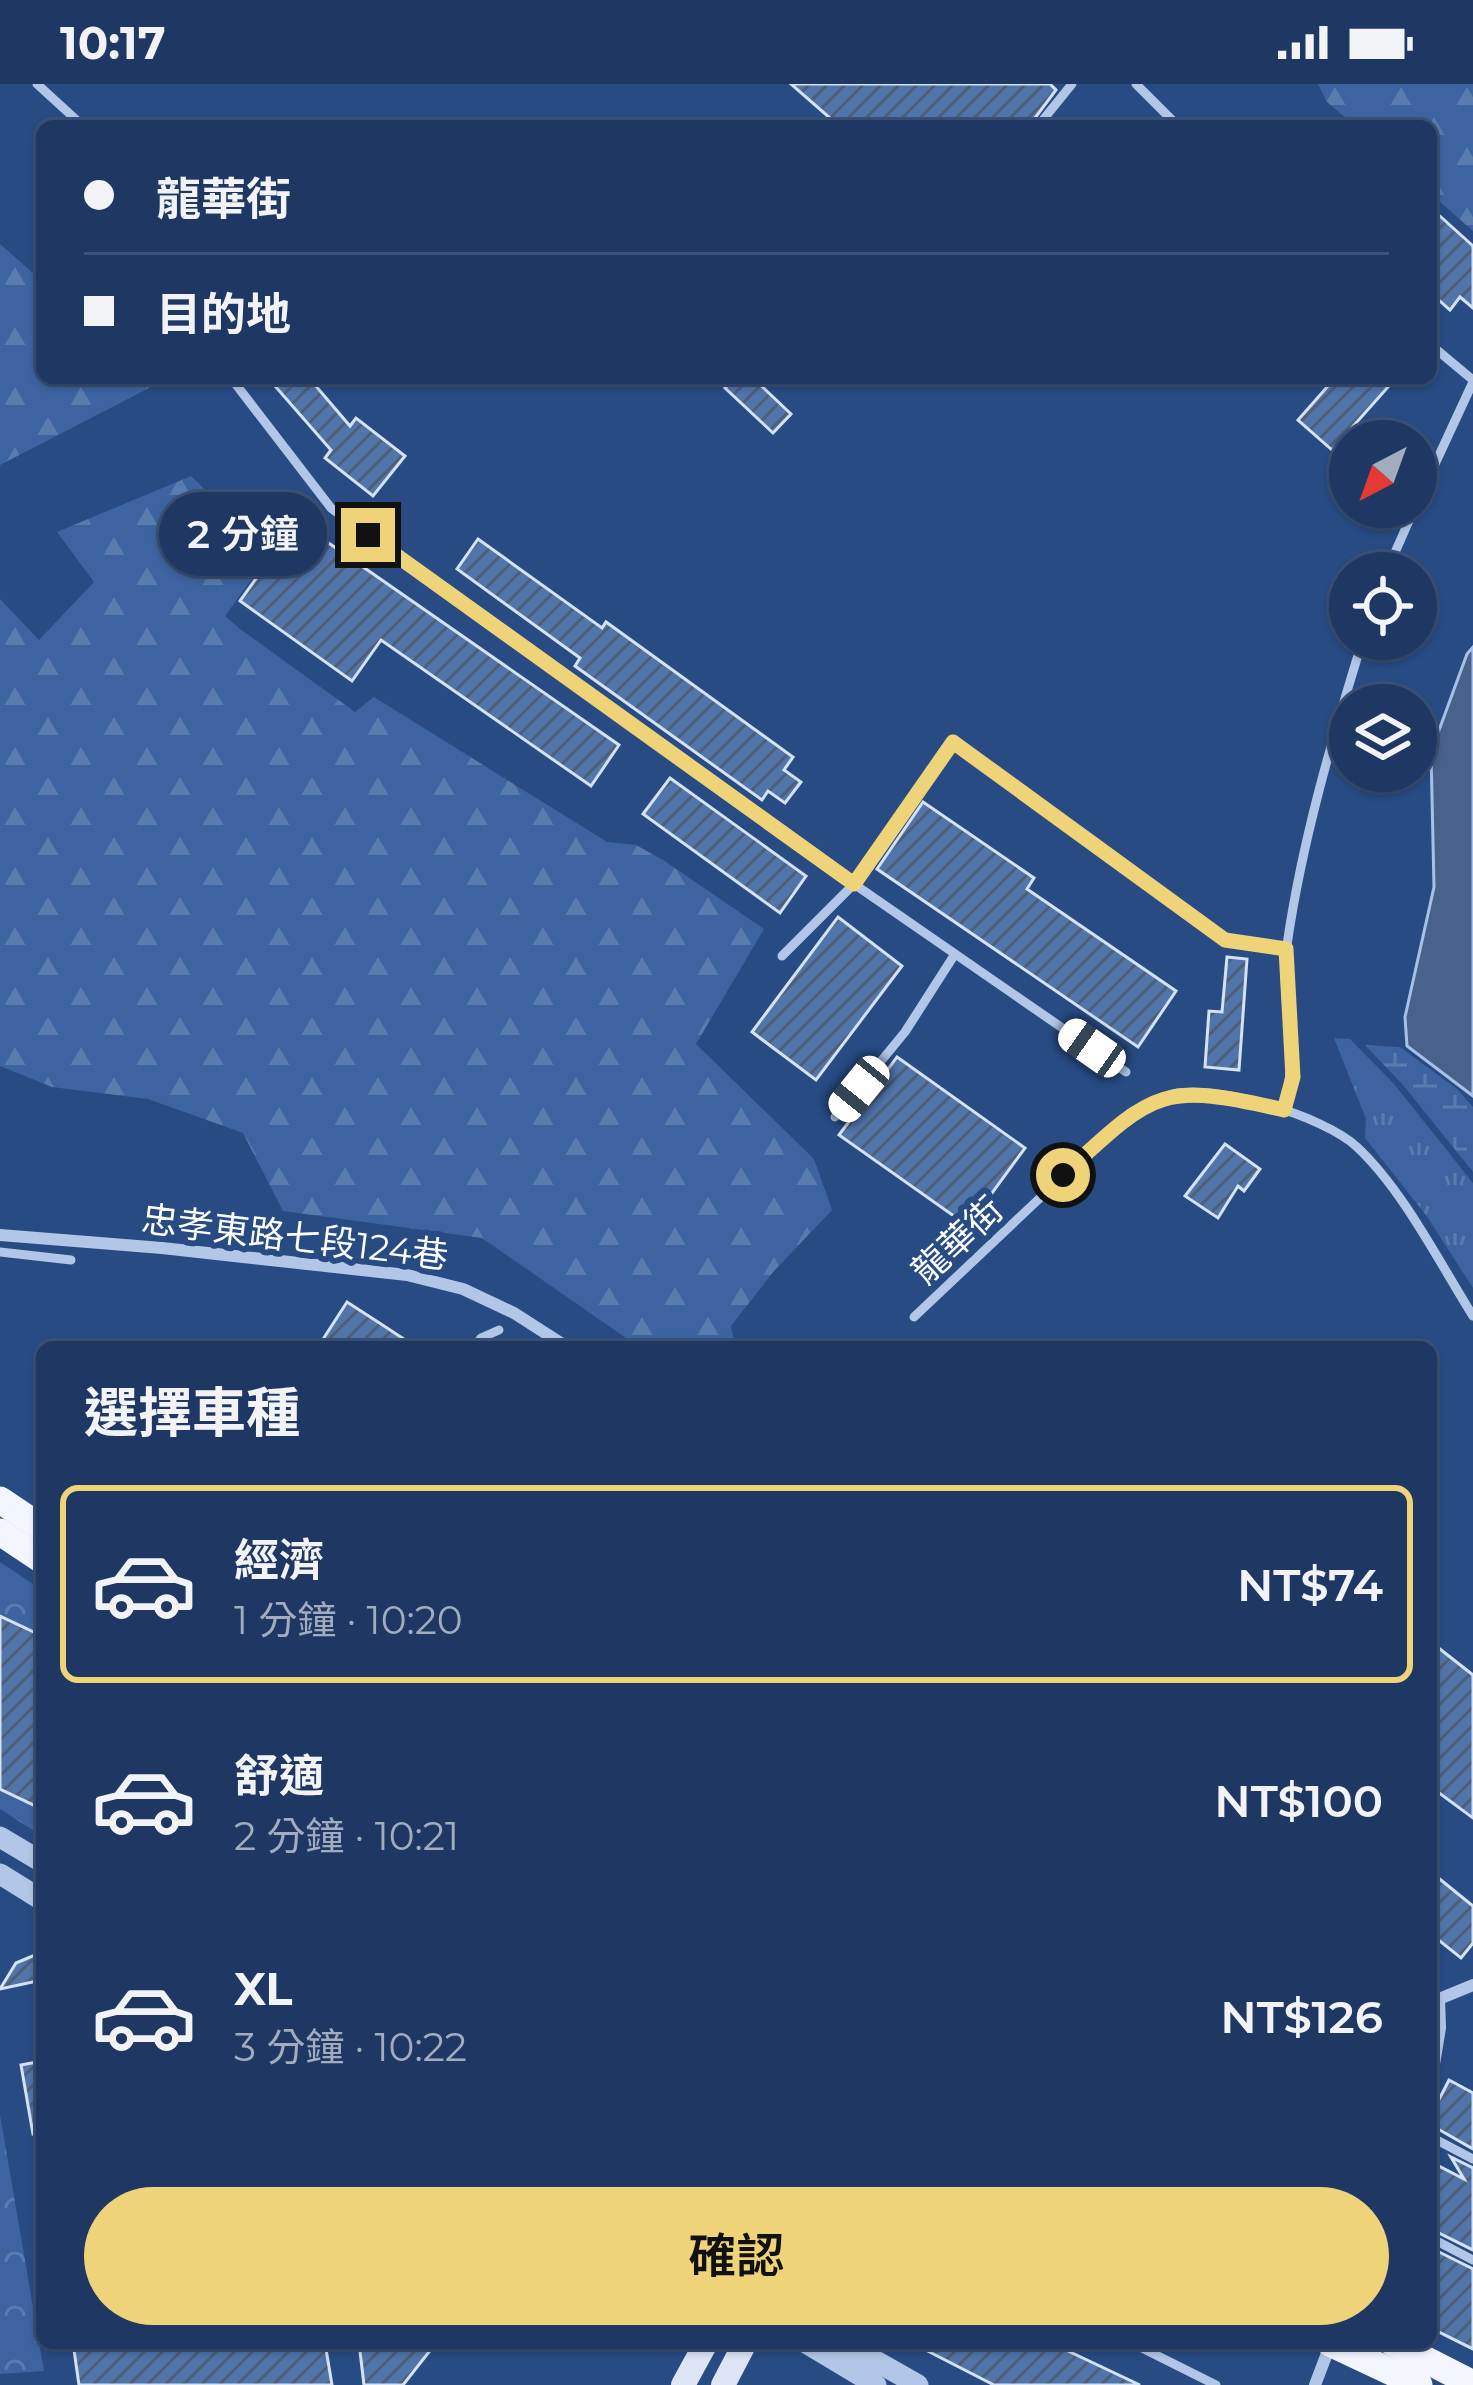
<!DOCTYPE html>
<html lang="zh-TW">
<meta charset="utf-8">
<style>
:root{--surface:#1e3863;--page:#2b436c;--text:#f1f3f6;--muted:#a1acbe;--line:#3c5278;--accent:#efd378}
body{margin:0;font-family:Montserrat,"Noto Sans TC",sans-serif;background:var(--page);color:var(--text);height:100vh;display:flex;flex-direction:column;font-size:45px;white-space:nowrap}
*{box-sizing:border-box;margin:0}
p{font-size:39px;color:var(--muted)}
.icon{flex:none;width:66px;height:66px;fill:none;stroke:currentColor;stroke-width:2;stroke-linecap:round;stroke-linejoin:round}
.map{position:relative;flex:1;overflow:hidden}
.sheet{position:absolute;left:36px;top:1257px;width:1401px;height:1008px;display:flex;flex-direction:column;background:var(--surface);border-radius:18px;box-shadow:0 3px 9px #0004,0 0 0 3px var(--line)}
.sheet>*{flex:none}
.banner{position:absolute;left:36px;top:36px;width:1401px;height:264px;border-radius:18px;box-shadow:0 3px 9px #0004,0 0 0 3px var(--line);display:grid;align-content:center;height:264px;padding:0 48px;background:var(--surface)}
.needle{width:78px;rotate:221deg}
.buttons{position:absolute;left:1329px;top:336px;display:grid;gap:24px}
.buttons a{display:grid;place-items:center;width:108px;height:108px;border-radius:50%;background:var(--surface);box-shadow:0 3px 9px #0004,0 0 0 3px var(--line);font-size:60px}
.end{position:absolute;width:54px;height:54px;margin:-27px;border:15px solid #efd378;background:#111;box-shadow:0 0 0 6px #111}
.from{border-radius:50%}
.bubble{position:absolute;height:84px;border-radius:42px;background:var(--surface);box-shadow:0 3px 9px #0004,0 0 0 3px var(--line);font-size:39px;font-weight:600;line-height:84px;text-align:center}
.car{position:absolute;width:36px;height:72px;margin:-36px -18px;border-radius:15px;box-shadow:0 0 9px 3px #0007;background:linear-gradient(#fff 24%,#345 0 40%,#fff 0 76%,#345 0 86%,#fff 0)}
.banner b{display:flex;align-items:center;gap:42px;height:114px;font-size:45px}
.banner b+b{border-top:3px solid var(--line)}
.banner i{width:30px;height:30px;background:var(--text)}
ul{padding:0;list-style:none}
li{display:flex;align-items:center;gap:36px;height:198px;margin:0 24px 18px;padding:0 24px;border:6px solid transparent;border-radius:18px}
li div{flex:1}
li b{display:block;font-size:45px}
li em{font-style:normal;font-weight:600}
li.active{border-color:var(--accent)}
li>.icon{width:108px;height:108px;stroke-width:1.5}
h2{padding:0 48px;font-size:54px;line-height:144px}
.cta{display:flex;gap:24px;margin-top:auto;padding:24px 48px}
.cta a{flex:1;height:138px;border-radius:72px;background:var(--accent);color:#111;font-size:48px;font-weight:600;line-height:138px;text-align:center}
.status{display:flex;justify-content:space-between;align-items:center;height:84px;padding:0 60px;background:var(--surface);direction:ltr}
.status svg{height:33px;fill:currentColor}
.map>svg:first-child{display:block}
.grass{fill:url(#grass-tufts)}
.forest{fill:url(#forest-firs)}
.wetland{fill:url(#wetland-marsh)}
.park{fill:url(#park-crowns)}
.water{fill:#49628b;stroke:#a6c1e7;stroke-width:3}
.building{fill:url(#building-hatch);stroke:#d5e2f6;stroke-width:3}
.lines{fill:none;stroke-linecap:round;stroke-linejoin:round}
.service{stroke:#b2c7e7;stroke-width:9}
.minor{stroke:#b2c7e7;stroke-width:12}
.tertiary{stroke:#b2c7e7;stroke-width:21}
.secondary{stroke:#dbe5f6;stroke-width:24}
.primary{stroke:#f3f6fe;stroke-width:27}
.minor-bridge{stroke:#b2c7e7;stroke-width:12}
.route{stroke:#efd378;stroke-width:15}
.labels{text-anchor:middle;stroke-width:12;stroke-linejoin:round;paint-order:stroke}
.street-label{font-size:36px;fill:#fff;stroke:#284b84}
</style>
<div class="status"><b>10:17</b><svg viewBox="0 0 49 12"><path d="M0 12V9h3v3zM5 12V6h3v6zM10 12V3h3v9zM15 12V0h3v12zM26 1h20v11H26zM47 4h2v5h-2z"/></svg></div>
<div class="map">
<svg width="1473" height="2301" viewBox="0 0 1473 2301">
<defs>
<pattern id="grass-tufts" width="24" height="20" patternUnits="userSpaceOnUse" patternTransform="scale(3)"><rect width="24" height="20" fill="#3d64a0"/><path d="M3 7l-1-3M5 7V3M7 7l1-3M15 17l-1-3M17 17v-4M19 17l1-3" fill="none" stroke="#5a7bae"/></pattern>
<pattern id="forest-firs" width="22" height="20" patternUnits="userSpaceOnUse" patternTransform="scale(3)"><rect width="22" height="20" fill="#3d64a0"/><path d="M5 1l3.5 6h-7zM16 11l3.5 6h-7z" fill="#5a7bae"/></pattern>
<pattern id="wetland-marsh" width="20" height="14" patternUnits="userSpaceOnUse" patternTransform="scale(3)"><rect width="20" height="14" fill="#3d64a0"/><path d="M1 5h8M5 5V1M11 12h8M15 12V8" fill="none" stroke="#5a7bae"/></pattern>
<pattern id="park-crowns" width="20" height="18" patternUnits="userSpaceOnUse" patternTransform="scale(3)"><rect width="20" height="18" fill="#3d64a0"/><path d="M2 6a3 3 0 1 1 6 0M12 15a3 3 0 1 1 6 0" fill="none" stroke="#5a7bae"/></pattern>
<pattern id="building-hatch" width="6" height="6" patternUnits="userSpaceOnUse" patternTransform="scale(3)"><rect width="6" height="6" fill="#5174ab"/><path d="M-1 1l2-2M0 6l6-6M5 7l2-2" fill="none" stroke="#4e5e77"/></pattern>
</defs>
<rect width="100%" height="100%" fill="#284b84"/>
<polygon class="grass" points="1334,954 1350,955 1394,1000 1473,1099 1473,1204 1426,1131 1365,1054 1366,1035"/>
<g class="forest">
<polygon points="1318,0 1473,0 1473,147 1431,110 1431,42 1355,42 1327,18"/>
<polygon points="0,160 42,197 42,294 145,294 153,302 0,381"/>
<polygon points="191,392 270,470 225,532 240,545 355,628 374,613 607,758 636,761 663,776 764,845 696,960 814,1075 832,1126 774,1187 731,1242 735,1263 639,1263 482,1154 283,1127 243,1049 148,1015 52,1003 0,982 0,515 39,556 94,498 57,448"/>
</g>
<polygon class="wetland" points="1365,961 1400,963 1457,1005 1473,1023 1473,1088 1403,1001"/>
<g class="park">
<polygon points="0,1478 42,1506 42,1752 0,1725"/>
<polygon points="0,2031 44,2287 0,2290"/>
</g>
<polygon class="water" points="1473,563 1473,1012 1407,962 1405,933 1434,803 1431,668 1467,570"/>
<g class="building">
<polygon points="791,0 1050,0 1056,6 1029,42 839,42"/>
<polygon points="1431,124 1473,162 1473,224 1460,213 1450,226 1431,209"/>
<polygon points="268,294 309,294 350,342 356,334 405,372 373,412 325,374 331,366"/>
<polygon points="735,294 753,294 791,330 773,349 725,304"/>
<polygon points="1335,294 1396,294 1332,366 1298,336"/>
<polygon points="297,437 619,661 591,702 381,556 352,597 240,517"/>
<polygon points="478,455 602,544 606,538 793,673 784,686 801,698 785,719 768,707 762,716 575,582 580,574 457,485"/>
<polygon points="670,694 806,792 780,829 643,730"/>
<polygon points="923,718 1034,794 1027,805 1176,907 1138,963 877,785"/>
<polygon points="838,833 902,882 816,996 752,948"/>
<polygon points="1227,873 1247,875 1239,986 1205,983 1209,927 1222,928"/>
<polygon points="897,973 1025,1064 968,1142 839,1051"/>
<polygon points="1225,1060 1260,1085 1244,1107 1238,1102 1218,1134 1185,1112"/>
<polygon points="347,1218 381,1240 416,1263 318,1263"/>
<polygon points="0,1532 42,1552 42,1725 0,1705"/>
<polygon points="1431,1558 1473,1591 1473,1734 1431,1703"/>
<polygon points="1431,1788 1473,1822 1473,1859 1461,1874 1431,1850"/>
<polygon points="42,1868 42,1896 0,1905 16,1879"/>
<polygon points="42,1977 42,2049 33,2050 21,1981"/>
<polygon points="1449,1996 1473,2009 1473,2065 1431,2041 1431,2031"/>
<polygon points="1451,2073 1473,2084 1473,2166 1431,2145 1431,2078 1464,2095"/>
<polygon points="1431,2164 1473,2185 1473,2265 1431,2244"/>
<polygon points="73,2259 325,2259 332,2301 79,2301"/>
<polygon points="359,2259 436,2259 403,2301 364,2301"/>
<polygon points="912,2259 1051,2259 1140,2301 994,2301"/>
</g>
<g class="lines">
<g class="service">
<polyline points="37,0 83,42"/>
<polyline points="1136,0 1178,42"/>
<polyline points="197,42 200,40"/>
<polyline points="1038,42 1072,0"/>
<polyline points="1431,261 1473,296"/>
<polyline points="231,294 331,424 854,800 953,659 1225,856 1286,865"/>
<polyline points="1416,421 1473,298"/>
<polyline points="1386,489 1415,423"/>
<polyline points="782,872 854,800 1126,988"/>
<path d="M 1284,1026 C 1300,965 1279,917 1287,861 C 1302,757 1332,655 1363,555"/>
<polyline points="835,1033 905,948 955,870"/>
<polyline points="0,1168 71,1176"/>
<path d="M 914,1233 L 1130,1029 C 1143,1023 1158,1014 1173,1010 C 1217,1000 1324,1032 1357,1063 C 1403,1106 1439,1178 1473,1232"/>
<polyline points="474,1263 481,1254 499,1246"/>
<polyline points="1431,2053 1473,2075"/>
<polyline points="1431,2154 1473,2176"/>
<polyline points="1132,2259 1216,2301"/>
</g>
<g class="minor">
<polyline points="1431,1998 1440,1944 1439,1915 1473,1901"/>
<polyline points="1315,2301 1331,2259"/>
</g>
<g class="tertiary">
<polyline points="0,1753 42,1778"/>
<polyline points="0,1790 42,1816"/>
<polyline points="806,2259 876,2301"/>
<polyline points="844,2259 918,2301"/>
</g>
<g class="secondary">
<polyline points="683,2301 706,2259"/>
<polyline points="723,2301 745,2259"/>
</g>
<g class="primary">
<polyline points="0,1416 42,1444"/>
<polyline points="0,1448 42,1476"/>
<polyline points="1330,2259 1419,2301"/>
<polyline points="1393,2259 1473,2300"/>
</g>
<polyline class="minor-bridge" points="0,1151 162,1164 407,1191 463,1205 514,1229 567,1263"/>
</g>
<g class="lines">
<path class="route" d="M 368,451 L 854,800 L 953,658 L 1225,856 L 1286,865 L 1293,993 L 1284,1026 C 1160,997 1154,1007 1063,1091"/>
</g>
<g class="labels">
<g class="street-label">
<text transform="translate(295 1153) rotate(7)" y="13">忠孝東路七段124巷</text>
<text transform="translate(957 1156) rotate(-43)" y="13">龍華街</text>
</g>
</g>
</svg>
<div class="buttons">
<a><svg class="needle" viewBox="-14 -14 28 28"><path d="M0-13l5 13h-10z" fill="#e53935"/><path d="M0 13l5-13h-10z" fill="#a1acbe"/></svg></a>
<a><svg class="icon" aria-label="locate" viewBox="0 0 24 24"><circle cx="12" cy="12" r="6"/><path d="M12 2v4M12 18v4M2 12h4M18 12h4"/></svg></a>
<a><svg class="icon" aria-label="layers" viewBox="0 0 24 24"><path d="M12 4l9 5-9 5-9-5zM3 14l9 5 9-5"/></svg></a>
</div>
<i class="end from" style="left:1063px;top:1091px"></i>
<i class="end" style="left:368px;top:451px"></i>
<div class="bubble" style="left:159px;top:408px;width:168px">2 分鐘</div>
<i class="car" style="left:1092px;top:964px;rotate:305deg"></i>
<i class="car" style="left:859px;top:1005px;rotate:219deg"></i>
<div class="banner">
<b><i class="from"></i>龍華街</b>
<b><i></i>目的地</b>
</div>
<section class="sheet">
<h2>選擇車種</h2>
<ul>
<li class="active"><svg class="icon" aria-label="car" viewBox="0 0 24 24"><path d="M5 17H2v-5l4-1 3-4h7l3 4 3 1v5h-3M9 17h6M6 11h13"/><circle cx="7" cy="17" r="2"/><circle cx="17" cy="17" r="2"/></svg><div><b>經濟</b><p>1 分鐘 · 10:20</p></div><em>NT$74</em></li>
<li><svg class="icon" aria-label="car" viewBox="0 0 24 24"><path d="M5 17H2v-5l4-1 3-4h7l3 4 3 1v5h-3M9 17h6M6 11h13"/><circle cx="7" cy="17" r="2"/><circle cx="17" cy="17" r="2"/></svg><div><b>舒適</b><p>2 分鐘 · 10:21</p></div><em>NT$100</em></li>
<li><svg class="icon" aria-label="car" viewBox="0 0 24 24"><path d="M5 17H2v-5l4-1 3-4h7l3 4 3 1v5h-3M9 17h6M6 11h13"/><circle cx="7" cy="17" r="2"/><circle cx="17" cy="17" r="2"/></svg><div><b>XL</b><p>3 分鐘 · 10:22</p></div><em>NT$126</em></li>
</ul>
<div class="cta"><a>確認</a></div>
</section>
</div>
